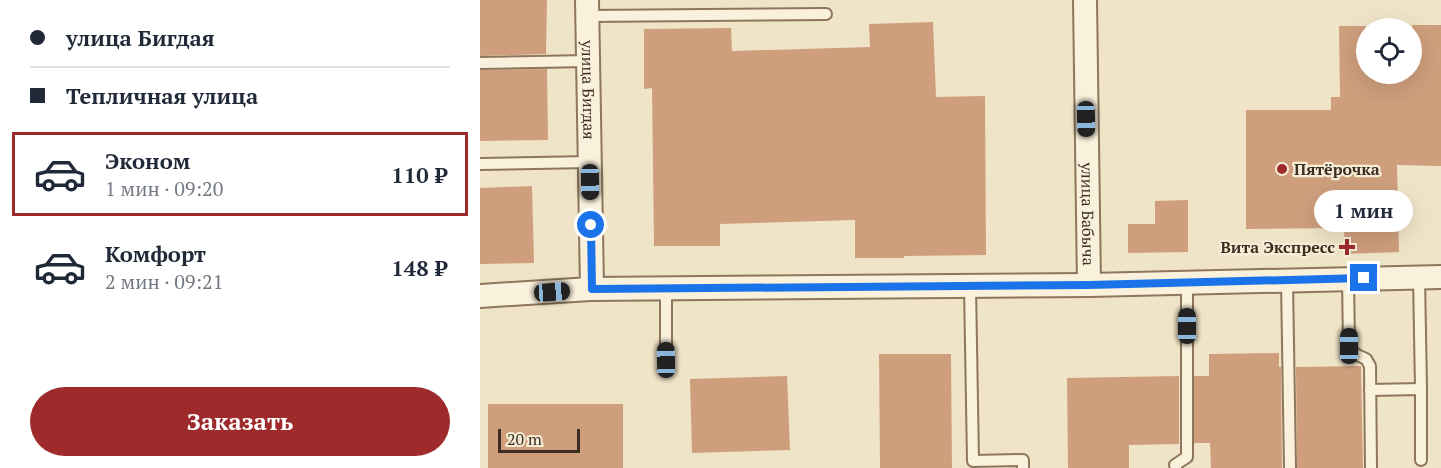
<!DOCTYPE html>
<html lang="ru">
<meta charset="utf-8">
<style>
:root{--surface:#fff;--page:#f6f6f7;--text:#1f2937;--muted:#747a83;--line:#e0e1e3;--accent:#9e2a2b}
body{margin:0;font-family:"PT Serif",serif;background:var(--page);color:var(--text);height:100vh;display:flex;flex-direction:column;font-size:22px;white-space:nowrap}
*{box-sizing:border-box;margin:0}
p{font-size:20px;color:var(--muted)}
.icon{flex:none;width:33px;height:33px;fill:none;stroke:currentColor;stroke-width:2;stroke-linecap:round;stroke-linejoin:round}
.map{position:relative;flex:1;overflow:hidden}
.details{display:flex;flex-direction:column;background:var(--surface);width:480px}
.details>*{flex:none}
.hud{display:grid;align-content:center;height:132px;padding:0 30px;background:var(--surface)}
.buttons{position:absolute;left:876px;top:18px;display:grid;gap:12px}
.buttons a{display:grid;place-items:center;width:66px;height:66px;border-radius:50%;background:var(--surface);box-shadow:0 6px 24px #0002;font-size:30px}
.scale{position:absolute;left:18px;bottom:15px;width:82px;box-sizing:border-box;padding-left:6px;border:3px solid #3d2e20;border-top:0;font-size:16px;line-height:21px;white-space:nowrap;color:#3d2e20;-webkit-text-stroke:4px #f7eed8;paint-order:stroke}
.end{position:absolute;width:27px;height:27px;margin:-14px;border:8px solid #1a73e8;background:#fff;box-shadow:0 0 0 3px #fff}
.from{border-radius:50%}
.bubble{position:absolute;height:42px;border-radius:21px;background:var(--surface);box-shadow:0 6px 24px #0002;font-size:20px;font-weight:700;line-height:42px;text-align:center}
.car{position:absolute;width:18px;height:36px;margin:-18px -9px;border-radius:8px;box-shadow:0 0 4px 2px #0007;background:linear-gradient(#222 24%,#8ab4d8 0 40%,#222 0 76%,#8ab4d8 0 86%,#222 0)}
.hud b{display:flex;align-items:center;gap:21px;height:57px;font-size:22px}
.hud b+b{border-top:2px solid var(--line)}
.hud i{width:15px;height:15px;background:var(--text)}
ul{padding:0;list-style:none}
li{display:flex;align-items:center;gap:18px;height:84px;margin:0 12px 9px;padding:0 18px;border:3px solid transparent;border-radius:0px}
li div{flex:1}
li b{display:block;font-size:22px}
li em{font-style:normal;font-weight:700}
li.active{border-color:var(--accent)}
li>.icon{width:54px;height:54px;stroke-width:1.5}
.cta{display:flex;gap:12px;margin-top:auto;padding:12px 30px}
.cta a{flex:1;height:69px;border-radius:36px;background:var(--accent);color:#fff;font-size:24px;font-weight:700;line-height:69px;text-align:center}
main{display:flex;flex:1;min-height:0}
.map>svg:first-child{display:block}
.building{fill:#cf9f7d}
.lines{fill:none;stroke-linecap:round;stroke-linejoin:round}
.service-casing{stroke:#8d765c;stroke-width:14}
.minor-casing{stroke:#8d765c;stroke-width:26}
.service{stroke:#faf1dc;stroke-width:10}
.minor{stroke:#faf1dc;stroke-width:22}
.route{stroke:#1a73e8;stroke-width:8}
.poi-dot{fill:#9e2a2b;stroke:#f7eed8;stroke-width:2}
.labels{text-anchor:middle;stroke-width:4.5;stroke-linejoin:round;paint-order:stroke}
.street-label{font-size:16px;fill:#3d2e20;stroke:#f7eed8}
.poi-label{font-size:16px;font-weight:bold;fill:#3d2e20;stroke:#f7eed8;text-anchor:start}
</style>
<main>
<section class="details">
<div class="hud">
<b><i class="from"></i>улица Бигдая</b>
<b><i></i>Тепличная улица</b>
</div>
<ul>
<li class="active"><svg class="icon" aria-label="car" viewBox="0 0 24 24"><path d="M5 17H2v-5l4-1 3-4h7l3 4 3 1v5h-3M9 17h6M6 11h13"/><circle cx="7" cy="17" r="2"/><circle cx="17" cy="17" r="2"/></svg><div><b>Эконом</b><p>1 мин · 09:20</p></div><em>110 ₽</em></li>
<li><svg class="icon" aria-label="car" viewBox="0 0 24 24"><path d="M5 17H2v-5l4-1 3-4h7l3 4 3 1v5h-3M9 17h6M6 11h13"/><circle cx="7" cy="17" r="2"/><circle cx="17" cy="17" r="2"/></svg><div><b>Комфорт</b><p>2 мин · 09:21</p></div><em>148 ₽</em></li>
</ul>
<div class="cta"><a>Заказать</a></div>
</section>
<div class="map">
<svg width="961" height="468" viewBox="0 0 961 468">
<rect width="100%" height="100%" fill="#f0e4c8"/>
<g class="building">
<polygon points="0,0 67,0 66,54 0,56"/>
<polygon points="453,22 456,97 505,96 506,255 424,256 424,258 375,258 375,220 240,224 240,246 174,246 172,88 164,89 164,29 251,28 252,51 390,47 389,24"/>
<polygon points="932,25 961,25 961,166 917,165 919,252 865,254 864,228 766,229 766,110 851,110 851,97 860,97 859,26 886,26 886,74 932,74"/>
<polygon points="67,69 68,140 0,141 0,70"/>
<polygon points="52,186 54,263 0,264 0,188"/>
<polygon points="708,200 708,252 648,253 648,224 675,224 675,201"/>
<polygon points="799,353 799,367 801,367 802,468 731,468 730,443 714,443 714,376 729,376 729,354"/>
<polygon points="399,354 471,354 472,468 400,468"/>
<polygon points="881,366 883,468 817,468 816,367"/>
<polygon points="307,376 310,450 212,453 210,379"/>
<polygon points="699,376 699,444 649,445 649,468 588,468 587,378"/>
<rect x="8" y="404" width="135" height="64"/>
</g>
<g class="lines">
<defs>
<g id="service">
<polyline points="107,16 346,14"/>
<polyline points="0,63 108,61"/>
<polyline points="0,164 110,162"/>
<polyline points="939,277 941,389"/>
<polyline points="868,279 869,346 875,354 886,359 890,366 891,468"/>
<polyline points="807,280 810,468"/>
<polyline points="490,286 493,461 543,460 543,468"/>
<polyline points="186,289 186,360"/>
<polyline points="890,390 941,389 941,460"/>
<polyline points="696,468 695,465 707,457 707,283"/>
</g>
<g id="minor">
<path id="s1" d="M 107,0 L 112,289"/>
<path id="s2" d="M 605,0 L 609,285"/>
<polyline points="0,296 110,289 609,285 961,277"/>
</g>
</defs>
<use href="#service" class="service-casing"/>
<use href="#minor" class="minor-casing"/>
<use href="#service" class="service"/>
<use href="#minor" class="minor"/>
</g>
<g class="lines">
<polyline class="route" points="111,225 112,289 609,285 884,278"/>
</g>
<g class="poi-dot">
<circle cx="802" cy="169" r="6"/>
<path d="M864 238h6v6h6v6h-6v6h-6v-6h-6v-6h6z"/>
</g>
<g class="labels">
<g class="street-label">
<text dy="6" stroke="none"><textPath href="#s1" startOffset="90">улица Бигдая</textPath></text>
<text dy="6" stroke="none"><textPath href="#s2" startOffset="214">улица Бабыча</textPath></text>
</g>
<g class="poi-label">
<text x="814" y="175">Пятёрочка</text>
<text x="855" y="253" text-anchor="end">Вита Экспресс</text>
</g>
</g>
</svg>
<div class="buttons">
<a><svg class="icon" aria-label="locate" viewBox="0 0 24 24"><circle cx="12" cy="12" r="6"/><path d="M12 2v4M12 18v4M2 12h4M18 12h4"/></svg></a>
</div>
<div class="scale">20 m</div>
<i class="end from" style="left:111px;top:225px"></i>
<i class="end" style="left:884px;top:278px"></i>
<div class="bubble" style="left:834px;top:190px;width:99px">1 мин</div>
<i class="car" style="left:606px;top:119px;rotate:179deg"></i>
<i class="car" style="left:110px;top:182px;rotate:179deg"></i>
<i class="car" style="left:72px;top:292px;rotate:86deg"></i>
<i class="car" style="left:707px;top:326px;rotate:0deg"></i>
<i class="car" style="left:869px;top:346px;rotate:0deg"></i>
<i class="car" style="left:186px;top:360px;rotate:359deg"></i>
</div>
</main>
